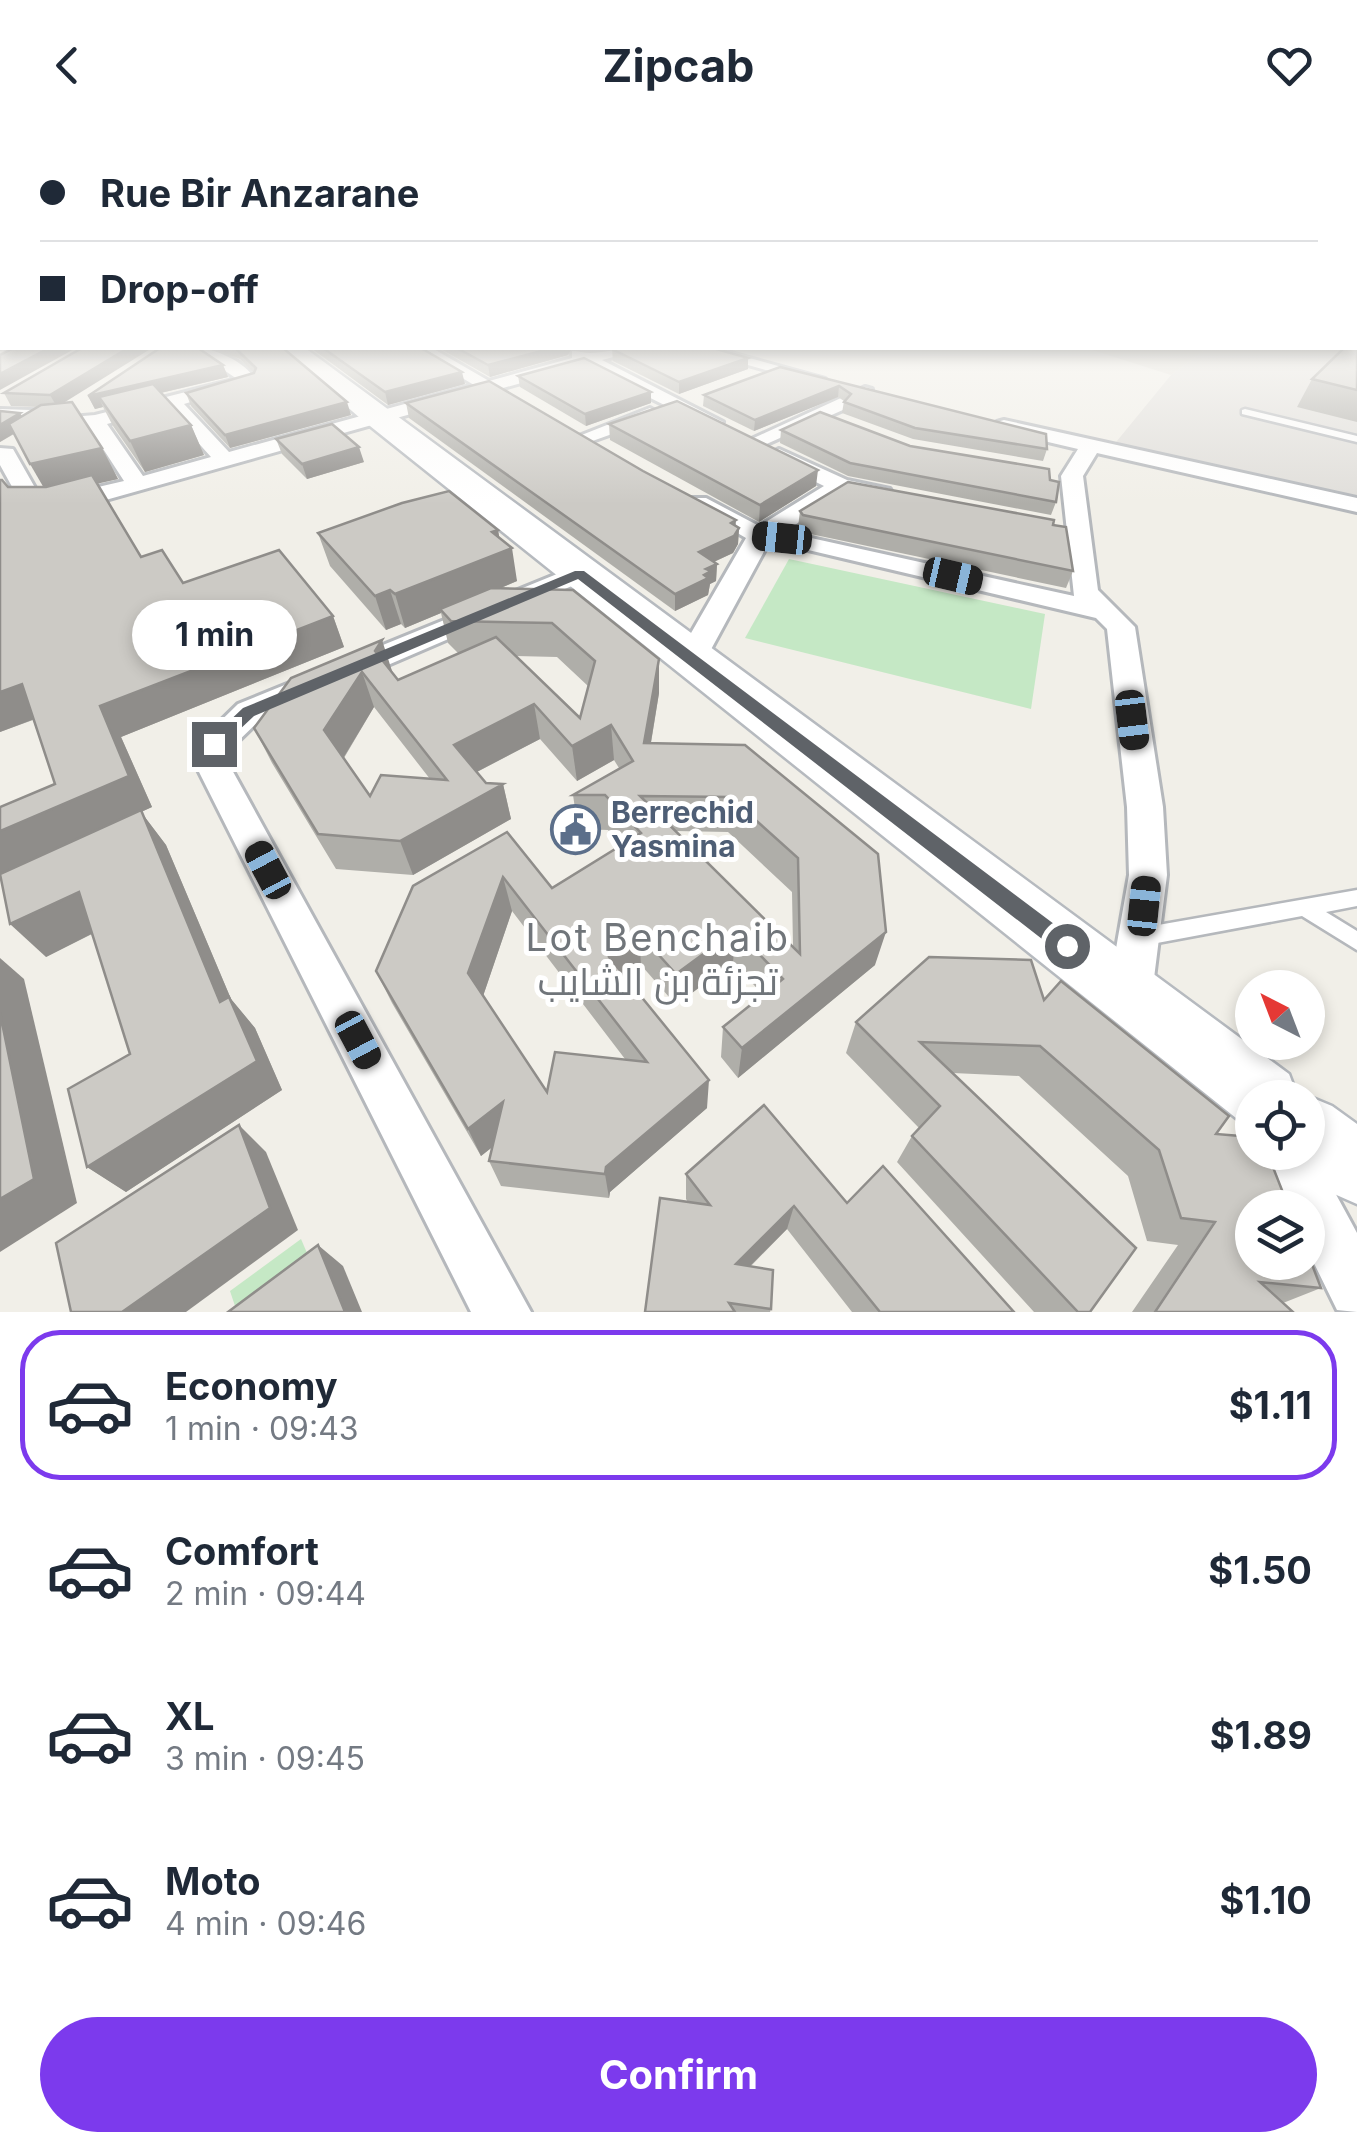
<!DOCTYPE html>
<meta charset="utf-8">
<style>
:root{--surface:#fff;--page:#f6f6f7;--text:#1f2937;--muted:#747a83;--line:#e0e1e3;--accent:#7c3aed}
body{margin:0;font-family:Inter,Cairo,sans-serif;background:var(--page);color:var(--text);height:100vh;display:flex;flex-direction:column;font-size:38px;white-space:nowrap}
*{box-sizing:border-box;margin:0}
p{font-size:32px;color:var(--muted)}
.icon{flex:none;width:55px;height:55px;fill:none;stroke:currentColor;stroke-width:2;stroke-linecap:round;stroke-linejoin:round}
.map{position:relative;height:1182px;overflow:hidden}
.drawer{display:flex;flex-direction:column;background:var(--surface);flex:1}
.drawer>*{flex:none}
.top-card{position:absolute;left:0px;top:0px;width:1358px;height:220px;box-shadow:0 5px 15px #0003;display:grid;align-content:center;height:220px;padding:0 40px;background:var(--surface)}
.needle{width:65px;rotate:318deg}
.buttons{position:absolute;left:1235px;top:840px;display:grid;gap:20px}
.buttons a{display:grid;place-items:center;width:90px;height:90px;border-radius:50%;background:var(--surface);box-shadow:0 5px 15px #0003;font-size:50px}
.end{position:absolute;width:45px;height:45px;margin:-22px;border:12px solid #5f6368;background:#fff;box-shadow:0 0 0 5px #fff}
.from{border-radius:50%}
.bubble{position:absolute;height:70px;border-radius:35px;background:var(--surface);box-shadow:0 5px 15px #0003;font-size:32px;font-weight:700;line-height:70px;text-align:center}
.car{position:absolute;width:30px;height:60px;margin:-30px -15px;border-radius:12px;box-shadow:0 0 8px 2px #0007;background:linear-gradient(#222 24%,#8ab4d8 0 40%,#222 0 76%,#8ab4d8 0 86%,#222 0)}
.top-card b{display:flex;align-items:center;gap:35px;height:95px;font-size:38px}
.top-card b+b{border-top:2px solid var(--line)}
.top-card i{width:25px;height:25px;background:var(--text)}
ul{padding:18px 0 0;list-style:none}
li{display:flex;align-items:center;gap:30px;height:150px;margin:0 20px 15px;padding:0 20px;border:5px solid transparent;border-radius:40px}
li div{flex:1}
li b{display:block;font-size:38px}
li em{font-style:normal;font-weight:700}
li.current{border-color:var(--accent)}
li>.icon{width:90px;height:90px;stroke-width:1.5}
.action{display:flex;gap:20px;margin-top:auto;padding:20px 40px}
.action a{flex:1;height:115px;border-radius:60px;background:var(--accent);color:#fff;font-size:40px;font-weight:700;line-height:115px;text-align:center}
header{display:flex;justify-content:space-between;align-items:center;height:130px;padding:0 40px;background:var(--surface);font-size:45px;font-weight:700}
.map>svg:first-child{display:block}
.industrial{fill:#e0deda}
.education{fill:#e1ded6}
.green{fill:#c5e8c5}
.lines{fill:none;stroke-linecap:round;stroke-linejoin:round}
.lane-casing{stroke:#b5b8bc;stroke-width:5}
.street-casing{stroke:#b5b8bc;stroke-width:6}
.secondary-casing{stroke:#b6babf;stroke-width:5}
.lane{fill:#fff;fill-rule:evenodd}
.street{fill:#fff;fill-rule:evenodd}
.secondary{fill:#fff;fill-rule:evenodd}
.wall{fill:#afaea9;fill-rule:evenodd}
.shaded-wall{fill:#8f8d8a}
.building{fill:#cccac5;stroke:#8f8d8a;stroke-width:2.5;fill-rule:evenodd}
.route{fill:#5f6368}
.labels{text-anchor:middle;stroke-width:10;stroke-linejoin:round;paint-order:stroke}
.service-label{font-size:30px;font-weight:bold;fill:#4e5e75;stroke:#fff;text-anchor:start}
.near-neighbourhood-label{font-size:38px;letter-spacing:2.5px;fill:#70757a;stroke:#fff}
</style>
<header><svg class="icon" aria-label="back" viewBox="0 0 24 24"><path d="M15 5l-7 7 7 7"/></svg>Zipcab<svg class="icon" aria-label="heart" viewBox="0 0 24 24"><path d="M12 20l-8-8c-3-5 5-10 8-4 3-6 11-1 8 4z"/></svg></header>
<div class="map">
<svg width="1357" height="1182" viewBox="0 0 1357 1182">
<rect width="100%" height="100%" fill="#f1efe8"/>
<polygon class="industrial" points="1357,208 1357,371 1112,317 1171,245 1207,218 1355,218"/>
<polygon class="education" points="1086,218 1207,218 1171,245"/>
<g class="green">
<polygon points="789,429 1045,484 1031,579 745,508"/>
<polygon points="301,1109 320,1153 237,1182 230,1161"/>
</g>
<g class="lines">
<defs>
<g id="lane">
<polygon points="1245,279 1357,306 1357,312 1242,284 1242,280"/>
<polygon points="1357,760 1357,776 1326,782 1357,801 1357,820 1302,786 1141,816 1134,813 1131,807 1134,801 1141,798"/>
</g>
<g id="street">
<path d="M 192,218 C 213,217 246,231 257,252 L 184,274 L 229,322 L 474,255 L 412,218 L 432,218 L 489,251 L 572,228 L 572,221 C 578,221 584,223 590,223 C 604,223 620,218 635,218 L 633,222 L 602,230 L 723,292 L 720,296 L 706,296 L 585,235 L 63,382 L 26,382 L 0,335 L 0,318 L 13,319 L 42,370 L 124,351 L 89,297 L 51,298 L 49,293 L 0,291 L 0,279 L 61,281 L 71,287 L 95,285 L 237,249 ZM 167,278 L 211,327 L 143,346 L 107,294 Z"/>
<polygon points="687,218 713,218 825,249 816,254"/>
<polygon points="865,257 872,259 872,267 760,317 753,319 743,313"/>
<polygon points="650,278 660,284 657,288 584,314 574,308"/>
<polygon points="1004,290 1357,368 1357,382 1097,323 1083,346 1098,460 1135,497 1163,677 1167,745 1152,864 1146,879 1130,885 1114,879 1108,864 1129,745 1127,677 1107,499 1096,488 804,419 768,414 702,536 680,536 676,529 746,408 686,373 690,368 706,368 759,396 824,356 771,330 768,325 779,319 847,350 890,359 893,364 882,371 844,363 784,402 1074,466 1061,346 1078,319 997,300 997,292"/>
<polygon points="579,435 592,443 588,449 260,590 231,618 231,638 531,1182 471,1182 197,638 197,614 238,574"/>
<polygon points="1308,1013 1357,1103 1357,1182 1337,1180 1308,1121 1308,1078 1286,1078 1260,1022 1308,1022"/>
</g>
<g id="secondary">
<polygon points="280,218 305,218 1289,944 1298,968 1252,968 1252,996 1241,992 360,288"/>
<polygon points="1308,966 1332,976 1357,994 1357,1074 1332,1063 1284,1024 1308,1022 1308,968 1303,968"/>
</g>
</defs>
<use href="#lane" class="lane-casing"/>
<use href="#street" class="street-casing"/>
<use href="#secondary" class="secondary-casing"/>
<use href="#lane" class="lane"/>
<use href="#street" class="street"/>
<use href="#secondary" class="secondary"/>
</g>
<g class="wall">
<polygon points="1357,208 1357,292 1297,277 1312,249"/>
<polygon points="82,218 64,273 102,318 118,349 97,353 141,427 183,453 333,486 344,517 121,607 152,677 141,682 166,715 231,869 255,898 282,960 126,1062 87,1037 130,924 92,804 46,827 55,654 33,590 0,602 8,357 44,357 14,304 0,312 0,281 22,286 38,277 11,276 4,263"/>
<polygon points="213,218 283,218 351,285 230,318 191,276 186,263 254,243 240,229"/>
<polygon points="311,218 421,218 465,254 388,275"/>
<polygon points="439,218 572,218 568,225 490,247"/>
<polygon points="612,219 748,228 748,239 679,264 613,231"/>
<polygon points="223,235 228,247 161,263 191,295 204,325 145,342 113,296 103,277 95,279 88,266"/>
<polygon points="780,237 1047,319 1043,331 913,309 842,283 844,271 838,267 754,301 703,276 704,265"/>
<polygon points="518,246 651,262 651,273 586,296 520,257"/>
<polygon points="406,273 736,396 739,398 738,414 733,423 714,432 717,434 716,451 710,454 708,465 675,481 409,288"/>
<polygon points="609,294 816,356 759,392 610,310"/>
<polygon points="781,300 910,316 1050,350 1056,372 1051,385 848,346 780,313"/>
<polygon points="276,309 364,332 307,349 282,324"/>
<polygon points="800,381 1053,395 1073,441 1066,458 801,402 798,397"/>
<path d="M 498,400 L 499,408 L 517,451 L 499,459 L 659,563 L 651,613 L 745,615 L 875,835 L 738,948 L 721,927 L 723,897 L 763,865 L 733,832 L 676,875 L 641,835 L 626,848 L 707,978 L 610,1062 L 609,1068 L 501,1056 L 489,1031 L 492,1017 L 481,1026 L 392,873 L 376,841 L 507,702 L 552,758 L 622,715 L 608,700 L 578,699 L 573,665 L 619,638 L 614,630 L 577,651 L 540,609 L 477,642 L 486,653 L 503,654 L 511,689 L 413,745 L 336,739 L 272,633 L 254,598 L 291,548 L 393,543 L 398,550 L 458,523 L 448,513 L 441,483 L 405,498 L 401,494 L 386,500 L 330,436 L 318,403 ZM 516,526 L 557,527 L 588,556 L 580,588 ZM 374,577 L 430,649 L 370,666 L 344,628 ZM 675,701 L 728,702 L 792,762 L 793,817 ZM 512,781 L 625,929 L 547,962 L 483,866 Z"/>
<polygon points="1044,870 1216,1004 1321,1158 1283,1173 1293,1182 1132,1182 1178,1115 1147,1111 1128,1046 1019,946 953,943 1090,1182 1034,1182 897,1032 912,1006 919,998 846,923 856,892"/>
<polygon points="686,1044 847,1073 1014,1182 852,1182 787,1099 750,1137 771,1179 770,1182 645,1182 688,1072 686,1069"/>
</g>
<g class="shaded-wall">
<polygon points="0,208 2,208 2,218 8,218 0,221"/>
<polygon points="49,218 76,218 0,260 0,244"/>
<polygon points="128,218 152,218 57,277 50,265"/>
<polygon points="553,218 572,218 568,225 490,247 488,235"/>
<polygon points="748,228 748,239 679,264 679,252"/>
<polygon points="223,235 228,247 105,276 99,267 103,277 95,279 88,266"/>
<polygon points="462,242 465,254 388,275 385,262"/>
<polygon points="839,256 838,267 754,301 755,290"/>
<polygon points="651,262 651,273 586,296 585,284"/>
<polygon points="347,272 351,285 230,318 225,305"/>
<polygon points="20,283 28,295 0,312 0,295"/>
<polygon points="191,295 204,325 145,342 130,311"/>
<polygon points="359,317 364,332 307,349 302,334"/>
<polygon points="102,318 118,349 48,365 30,334"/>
<polygon points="818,340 816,356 759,392 760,375"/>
<polygon points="736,390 735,404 739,398 738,414 733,423 698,439 699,422"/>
<polygon points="498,400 502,422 512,418 517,451 443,482 440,479 441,483 405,498 395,464"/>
<polygon points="717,434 716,451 710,454 708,465 675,481 675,464 706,439"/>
<polygon points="390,460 401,494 386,500 375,466"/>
<polygon points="333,486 344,517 121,607 152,677 141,682 166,715 231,869 255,898 282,960 126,1062 87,1037 220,872 141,682 0,745 0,697 129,646 100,576"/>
<polygon points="382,510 393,544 375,521"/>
<polygon points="659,529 659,563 645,648 644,613"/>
<polygon points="362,542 374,577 339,635 324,600"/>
<polygon points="22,554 45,585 0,602 0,562"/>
<polygon points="534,574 540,609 463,649 454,615"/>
<polygon points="611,595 614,630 577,651 572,616"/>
<polygon points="503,654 511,689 413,745 400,711"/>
<polygon points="503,747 512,781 480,875 468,843"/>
<polygon points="79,762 109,795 46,827 10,794"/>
<polygon points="736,800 733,832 676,875 676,844"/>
<polygon points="886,802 875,835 738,948 742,918"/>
<polygon points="639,803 641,835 613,859 609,827"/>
<polygon points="0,828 24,849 77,1073 0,1122"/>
<polygon points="709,950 707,978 610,1062 609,1068 605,1044 606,1037"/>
<polygon points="503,972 514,1000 481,1026 468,999"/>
<polygon points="239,995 266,1022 298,1100 186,1182 122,1182"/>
<polygon points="794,1076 787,1099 732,1154 736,1134"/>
<polygon points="318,1115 343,1136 362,1182 345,1182"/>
</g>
<g class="building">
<polygon points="1355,208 1357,208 1357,260 1312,249 1344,218 1355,218"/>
<polygon points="14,218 49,218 0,244 0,225"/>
<polygon points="82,218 128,218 50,265 4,263"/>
<polygon points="160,218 198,218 223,235 88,266"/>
<polygon points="235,218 283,218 347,272 225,305 186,263 254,243 256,238"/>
<polygon points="323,218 421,218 462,242 385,262"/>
<polygon points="457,218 553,218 488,235"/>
<polygon points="620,218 713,218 748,228 679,252 612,219"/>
<polygon points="584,228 651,262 585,284 518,246"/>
<polygon points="780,237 1046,304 1047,319 915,298 844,272 851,264 839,256 755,290 704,265"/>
<polygon points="489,251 643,341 736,390 731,393 739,398 734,406 699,422 717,434 706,439 711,441 704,445 708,448 675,464 406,273"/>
<polygon points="153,254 191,295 130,311 99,267"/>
<polygon points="677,271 818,340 760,375 609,294"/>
<polygon points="72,272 102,318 30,334 9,294 41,275"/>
<polygon points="0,281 20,283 0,295"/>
<polygon points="820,282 910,316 1049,339 1050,350 1059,352 1056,372 850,333 781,300"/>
<polygon points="332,294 359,317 302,334 276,309"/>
<polygon points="92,345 141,427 162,420 183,453 279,420 333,486 100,576 129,646 0,701 0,677 55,654 22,554 0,562 0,350 2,350 8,357 46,357"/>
<polygon points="848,352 1054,390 1053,395 1066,397 1073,441 803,385 800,381"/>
<polygon points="449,361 498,400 492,402 512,418 395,464 390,460 375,466 318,403 402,373"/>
<path d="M 491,458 L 573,460 L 659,529 L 644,613 L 745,615 L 878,724 L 886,802 L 742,918 L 723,897 L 783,849 L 736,800 L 676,844 L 639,803 L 609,827 L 709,950 L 606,1037 L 605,1044 L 489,1031 L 503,972 L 468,999 L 376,841 L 413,756 L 507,702 L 552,758 L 641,703 L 605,665 L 573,665 L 633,631 L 611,595 L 572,616 L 534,574 L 454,615 L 486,653 L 503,654 L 400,711 L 318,704 L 254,598 L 291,548 L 382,510 L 375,521 L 398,550 L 496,507 L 580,588 L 595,531 L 552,493 L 451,491 L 440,479 ZM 362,542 L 447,650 L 381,645 L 370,666 L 324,600 ZM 640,666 L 730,667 L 798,728 L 800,824 ZM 503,747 L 647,932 L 555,922 L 547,962 L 468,843 Z"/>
<polygon points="141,680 220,872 229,867 257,931 87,1037 68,959 130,924 79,762 10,794 0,744"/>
<polygon points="929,827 1031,830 1044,870 1061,851 1229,986 1216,1004 1252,1007 1252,1022 1267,1022 1289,1078 1252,1078 1252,1132 1308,1132 1308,1124 1321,1158 1260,1152 1293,1182 1155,1182 1215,1092 1181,1088 1159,1020 1040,916 920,912 1136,1118 1090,1182 1078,1182 912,1006 940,976 856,892"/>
<polygon points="0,883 34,1049 0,1069"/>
<polygon points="764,975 847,1073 883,1036 1014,1182 880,1182 794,1076 736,1134 773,1140 771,1179 729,1173 735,1182 645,1182 660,1068 710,1075 686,1044"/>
<polygon points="239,995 270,1078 122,1182 71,1182 56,1113"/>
<polygon points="318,1115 345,1182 228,1182"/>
</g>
<linearGradient id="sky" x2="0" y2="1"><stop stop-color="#8fc3f1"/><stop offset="0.56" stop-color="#f9f8f5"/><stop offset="1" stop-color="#f9f8f5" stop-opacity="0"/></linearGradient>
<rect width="1357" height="374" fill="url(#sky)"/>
<polygon class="route" points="575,441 584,441 1074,809 1077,816 1074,823 1060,823 578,449 254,586 219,619 208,619 205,614 243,578"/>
<defs>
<symbol id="civic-ring" viewBox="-11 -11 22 22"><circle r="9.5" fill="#fff" stroke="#5c6f8a" stroke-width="1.5"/><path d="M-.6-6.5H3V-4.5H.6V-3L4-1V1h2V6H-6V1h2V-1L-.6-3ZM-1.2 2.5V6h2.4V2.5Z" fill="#5c6f8a"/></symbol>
</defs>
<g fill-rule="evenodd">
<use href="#civic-ring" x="548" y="672" width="55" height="55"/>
</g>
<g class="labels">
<g class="service-label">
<text x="611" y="693">Berrechid<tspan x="611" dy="34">Yasmina</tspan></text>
</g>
<g class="near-neighbourhood-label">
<text x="658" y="821">Lot Benchaib<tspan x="658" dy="44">تجزئة بن الشايب</tspan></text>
</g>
</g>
</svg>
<div class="buttons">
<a><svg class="needle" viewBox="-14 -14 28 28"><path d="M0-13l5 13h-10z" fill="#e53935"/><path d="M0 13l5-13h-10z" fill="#747a83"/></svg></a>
<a><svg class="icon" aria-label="locate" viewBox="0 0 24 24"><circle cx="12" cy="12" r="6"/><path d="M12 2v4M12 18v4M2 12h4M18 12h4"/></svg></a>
<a><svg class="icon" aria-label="layers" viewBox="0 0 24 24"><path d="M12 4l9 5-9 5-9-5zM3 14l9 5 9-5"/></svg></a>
</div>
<i class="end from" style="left:1067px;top:816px"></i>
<i class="end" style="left:214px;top:614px"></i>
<div class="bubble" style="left:132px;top:470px;width:165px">1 min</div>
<i class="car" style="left:782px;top:408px;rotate:276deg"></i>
<i class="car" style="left:953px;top:446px;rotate:103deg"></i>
<i class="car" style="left:1132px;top:590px;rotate:173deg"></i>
<i class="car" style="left:268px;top:740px;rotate:332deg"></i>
<i class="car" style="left:1144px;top:776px;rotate:6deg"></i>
<i class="car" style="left:358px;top:910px;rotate:152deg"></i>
<div class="top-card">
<b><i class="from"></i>Rue Bir Anzarane</b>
<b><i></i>Drop-off</b>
</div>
</div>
<section class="drawer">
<ul>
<li class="current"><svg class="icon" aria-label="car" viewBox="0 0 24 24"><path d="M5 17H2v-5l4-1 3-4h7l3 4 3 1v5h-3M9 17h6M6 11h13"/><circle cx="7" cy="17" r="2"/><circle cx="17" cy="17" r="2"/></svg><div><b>Economy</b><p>1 min · 09:43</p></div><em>$1.11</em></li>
<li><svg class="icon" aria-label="car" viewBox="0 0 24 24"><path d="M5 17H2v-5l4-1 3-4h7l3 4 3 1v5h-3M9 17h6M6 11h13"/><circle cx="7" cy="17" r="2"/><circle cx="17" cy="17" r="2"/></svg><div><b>Comfort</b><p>2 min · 09:44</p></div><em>$1.50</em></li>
<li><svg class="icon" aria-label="car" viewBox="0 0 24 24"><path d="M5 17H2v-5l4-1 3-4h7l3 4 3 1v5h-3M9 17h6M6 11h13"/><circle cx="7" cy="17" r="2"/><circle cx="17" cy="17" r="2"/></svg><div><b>XL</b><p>3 min · 09:45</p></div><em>$1.89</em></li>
<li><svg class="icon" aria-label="car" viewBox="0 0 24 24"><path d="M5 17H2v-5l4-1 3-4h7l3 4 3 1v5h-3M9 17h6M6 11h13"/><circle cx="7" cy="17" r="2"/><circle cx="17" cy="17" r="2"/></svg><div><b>Moto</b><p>4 min · 09:46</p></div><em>$1.10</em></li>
</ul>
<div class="action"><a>Confirm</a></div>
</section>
